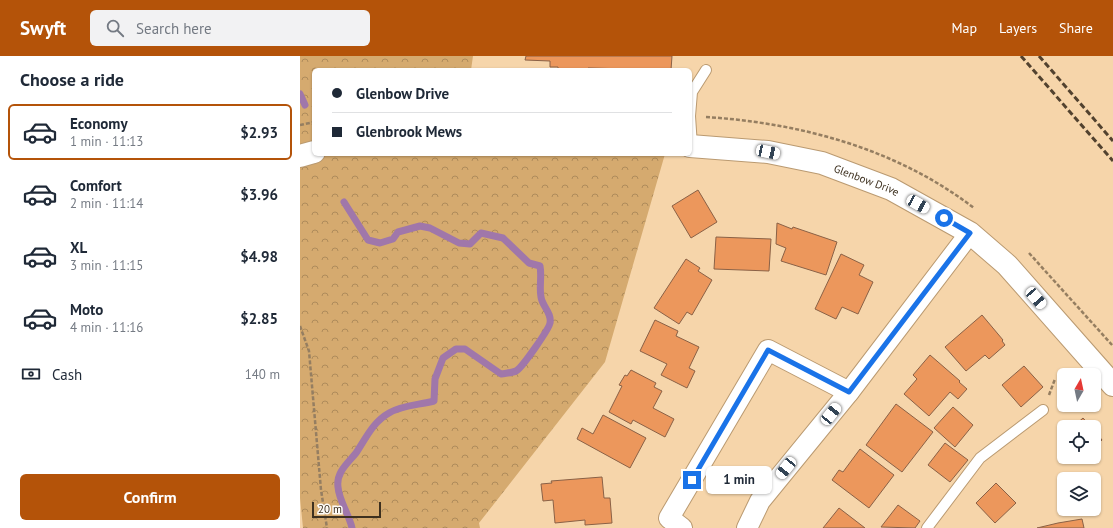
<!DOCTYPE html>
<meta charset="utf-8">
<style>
:root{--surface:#fff;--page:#f2f2f3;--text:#1f2937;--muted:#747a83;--line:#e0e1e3;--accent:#b45309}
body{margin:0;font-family:"PT Sans",sans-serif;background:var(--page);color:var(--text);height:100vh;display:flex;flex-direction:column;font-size:15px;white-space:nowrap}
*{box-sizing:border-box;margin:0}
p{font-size:13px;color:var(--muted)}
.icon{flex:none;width:22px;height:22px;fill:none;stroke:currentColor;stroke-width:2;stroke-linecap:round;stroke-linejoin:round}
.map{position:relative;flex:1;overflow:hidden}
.panel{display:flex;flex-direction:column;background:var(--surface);width:300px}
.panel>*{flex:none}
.top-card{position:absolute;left:12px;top:12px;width:380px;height:88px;border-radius:6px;box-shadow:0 1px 3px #0004;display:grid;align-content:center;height:88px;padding:0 20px;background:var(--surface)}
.needle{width:26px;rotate:9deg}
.fabs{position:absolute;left:757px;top:312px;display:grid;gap:8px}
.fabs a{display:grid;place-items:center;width:44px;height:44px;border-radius:6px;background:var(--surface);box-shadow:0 1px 3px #0004;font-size:20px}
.scale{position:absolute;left:12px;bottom:10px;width:69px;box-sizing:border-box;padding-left:4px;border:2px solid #3d301f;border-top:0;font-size:11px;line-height:14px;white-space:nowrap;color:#3d301f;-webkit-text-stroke:3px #fefbf7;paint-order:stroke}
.end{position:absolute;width:18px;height:18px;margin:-9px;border:5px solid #1a73e8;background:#fff;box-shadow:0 0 0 2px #fff}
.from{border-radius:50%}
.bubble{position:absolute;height:28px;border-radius:6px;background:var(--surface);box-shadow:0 1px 3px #0004;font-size:13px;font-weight:700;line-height:28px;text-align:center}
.car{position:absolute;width:12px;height:24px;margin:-12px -6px;border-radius:5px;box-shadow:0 0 3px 1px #0007;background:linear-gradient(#fff 24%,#345 0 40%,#fff 0 76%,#345 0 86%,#fff 0)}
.top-card b{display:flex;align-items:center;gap:14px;height:38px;font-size:15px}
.top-card b+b{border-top:1px solid var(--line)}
.top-card i{width:10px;height:10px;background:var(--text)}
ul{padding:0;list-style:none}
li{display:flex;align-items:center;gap:12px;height:56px;margin:0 8px 6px;padding:0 12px;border:2px solid transparent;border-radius:6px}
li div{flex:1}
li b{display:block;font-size:15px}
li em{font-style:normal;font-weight:700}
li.active{border-color:var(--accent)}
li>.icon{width:36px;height:36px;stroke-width:1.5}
h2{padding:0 20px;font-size:18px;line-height:48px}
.pay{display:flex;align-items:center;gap:10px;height:44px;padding:0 20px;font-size:15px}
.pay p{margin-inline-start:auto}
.button{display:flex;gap:8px;margin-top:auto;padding:8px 20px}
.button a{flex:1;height:46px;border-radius:6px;background:var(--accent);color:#fff;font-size:16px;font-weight:700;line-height:46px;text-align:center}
header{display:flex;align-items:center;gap:24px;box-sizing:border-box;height:56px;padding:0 20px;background:var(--accent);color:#fff}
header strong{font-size:19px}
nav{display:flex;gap:22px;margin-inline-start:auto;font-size:14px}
.search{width:280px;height:36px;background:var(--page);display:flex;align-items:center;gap:10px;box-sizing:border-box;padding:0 14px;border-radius:6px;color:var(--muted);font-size:15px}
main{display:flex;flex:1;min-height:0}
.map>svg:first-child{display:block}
.forest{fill:url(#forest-crowns)}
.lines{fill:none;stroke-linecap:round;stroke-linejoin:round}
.stream{stroke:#a077aa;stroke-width:7}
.building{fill:#ec975c;stroke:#8a6146}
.service-casing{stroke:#ba9a71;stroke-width:12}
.minor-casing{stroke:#ba9a71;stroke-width:22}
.tertiary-casing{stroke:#ba9a71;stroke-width:24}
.path{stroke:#957e61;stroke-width:2.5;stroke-dasharray:4 2;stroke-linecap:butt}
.service{stroke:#fff;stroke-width:10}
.minor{stroke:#fff;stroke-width:20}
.tertiary{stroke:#fff;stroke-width:22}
.rail{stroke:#52422f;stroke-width:3;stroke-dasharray:6 3;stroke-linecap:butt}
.route{stroke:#1a73e8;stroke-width:5}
.labels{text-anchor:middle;stroke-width:3;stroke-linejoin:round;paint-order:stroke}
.street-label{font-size:11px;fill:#3d301f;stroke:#fefbf7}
</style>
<header>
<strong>Swyft</strong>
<div class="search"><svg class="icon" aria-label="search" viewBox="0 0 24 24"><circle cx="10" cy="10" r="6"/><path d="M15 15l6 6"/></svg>Search here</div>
<nav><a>Map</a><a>Layers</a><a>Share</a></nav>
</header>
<main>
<section class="panel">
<h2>Choose a ride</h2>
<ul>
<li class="active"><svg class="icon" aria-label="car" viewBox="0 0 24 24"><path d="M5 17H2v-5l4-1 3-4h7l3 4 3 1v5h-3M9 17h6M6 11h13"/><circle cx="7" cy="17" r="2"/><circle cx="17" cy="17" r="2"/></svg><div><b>Economy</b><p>1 min · 11:13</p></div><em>$2.93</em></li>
<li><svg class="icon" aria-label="car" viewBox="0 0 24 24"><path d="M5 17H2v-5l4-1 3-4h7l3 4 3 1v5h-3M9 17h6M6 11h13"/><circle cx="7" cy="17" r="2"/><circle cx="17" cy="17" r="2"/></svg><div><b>Comfort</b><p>2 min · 11:14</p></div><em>$3.96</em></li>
<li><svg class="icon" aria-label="car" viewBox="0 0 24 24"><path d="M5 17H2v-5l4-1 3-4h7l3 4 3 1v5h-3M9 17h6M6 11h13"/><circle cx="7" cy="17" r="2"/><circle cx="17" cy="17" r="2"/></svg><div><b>XL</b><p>3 min · 11:15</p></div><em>$4.98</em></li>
<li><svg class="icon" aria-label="car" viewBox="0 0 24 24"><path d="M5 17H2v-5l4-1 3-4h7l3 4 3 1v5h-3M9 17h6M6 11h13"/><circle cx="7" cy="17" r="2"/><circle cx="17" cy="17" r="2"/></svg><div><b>Moto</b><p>4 min · 11:16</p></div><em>$2.85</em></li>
</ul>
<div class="pay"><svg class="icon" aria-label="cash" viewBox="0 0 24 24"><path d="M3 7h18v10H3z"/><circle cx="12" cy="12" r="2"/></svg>Cash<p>140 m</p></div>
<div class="button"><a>Confirm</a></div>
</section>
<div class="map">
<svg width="813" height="472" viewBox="0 0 813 472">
<defs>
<pattern id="forest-crowns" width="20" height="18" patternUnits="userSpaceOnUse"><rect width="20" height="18" fill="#d5aa6f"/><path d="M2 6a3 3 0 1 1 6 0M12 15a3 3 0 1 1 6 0" fill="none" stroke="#ae8b5b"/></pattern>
</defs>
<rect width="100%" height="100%" fill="#f6d5aa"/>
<polygon class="forest" points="0,0 173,0 171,14 14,14 14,98 365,98 305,306 179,467 180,472 3,472 0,442"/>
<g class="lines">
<g class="stream">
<polyline points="0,38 5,49"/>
<path d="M 44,146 L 68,184 L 80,187 L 93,183 L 98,176 L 120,170 L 130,172 L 159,187 L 170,188 L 181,177 L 203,182 L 229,207 L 240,210 C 242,220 239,231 241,241 C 242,250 252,257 250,267 C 249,273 222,312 216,315 C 212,317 206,317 201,318 L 165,293 L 156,293 L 143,302 L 135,323 L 134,345 C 119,349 102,349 89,357 C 73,366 66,382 56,397 C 48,407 36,416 38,431 C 39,445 49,458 52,472"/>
</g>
</g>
<g class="building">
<polygon points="226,0 372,0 371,14 288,12 288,14 258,14 258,11 250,11 250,5 225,4"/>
<polygon points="398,134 417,166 391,182 372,150"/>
<polygon points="477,167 492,173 493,171 537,186 526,219 481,205 486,192 476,188"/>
<polygon points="416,181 471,183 469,215 414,213"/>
<polygon points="541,198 564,209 559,219 573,226 558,258 542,251 536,263 515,253"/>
<polygon points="386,203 400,212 398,215 412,224 392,259 387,256 379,268 354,252"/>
<polygon points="682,259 703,284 702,285 705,289 689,303 685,299 666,315 645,291"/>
<polygon points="355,264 378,275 376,280 399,291 389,312 395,315 387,332 361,319 367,308 340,295"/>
<polygon points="630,299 660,325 659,326 667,333 658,343 650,336 629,360 604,338 617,323 613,319"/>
<polygon points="724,310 743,331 721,351 702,329"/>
<polygon points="331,314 356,327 354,331 362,335 353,352 374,363 365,381 333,364 331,368 309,356 322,330 319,329 325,319 327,320"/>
<polygon points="596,348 633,376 602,416 566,389"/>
<polygon points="653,351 673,369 655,391 634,372"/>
<polygon points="303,359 346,382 330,412 277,383 282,372 293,378"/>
<polygon points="783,362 791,371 773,371"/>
<polygon points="794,374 802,384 794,391"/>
<polygon points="764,379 764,392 757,385"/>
<polygon points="645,387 668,404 650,426 628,409"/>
<polygon points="560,393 594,419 569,452 532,424 539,414 543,416"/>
<polygon points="302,421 304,442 310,442 312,467 285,469 285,464 255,467 253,444 243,445 241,428 252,427 251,425"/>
<polygon points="696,427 716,447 695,467 676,447"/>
<polygon points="598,449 620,465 615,472 581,471"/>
<polygon points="539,452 565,472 523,472"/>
<polygon points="782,463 784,472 737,472 758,467"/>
</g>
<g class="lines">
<defs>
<g id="service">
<polyline points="392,90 390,60 392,36 406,14"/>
<polyline points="627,472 680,402 743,354"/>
</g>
<g id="minor">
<polyline points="382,472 369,462 468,294 549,336"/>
<polyline points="447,472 460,445 549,336 670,177"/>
</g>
<g id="tertiary">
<path id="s1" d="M 390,90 L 468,96 L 522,107 L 591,133 L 670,177 L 707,209 L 813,329"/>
<polyline points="0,100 14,96"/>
</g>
</defs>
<use href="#service" class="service-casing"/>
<use href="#minor" class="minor-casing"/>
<use href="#tertiary" class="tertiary-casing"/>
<g class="path">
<path d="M 406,61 C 501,67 597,93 674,152"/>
<polyline points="0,69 14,66"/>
<polyline points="729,197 813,290"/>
<polyline points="0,270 9,295 21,434 27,472"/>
<polyline points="749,339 755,323"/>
</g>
<use href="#service" class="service"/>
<use href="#minor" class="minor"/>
<use href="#tertiary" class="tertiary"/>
<g class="rail">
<polyline points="721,0 813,105"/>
<polyline points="739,0 813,85"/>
</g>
</g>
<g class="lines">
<polyline class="route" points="392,424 468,294 549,336 670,177 644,162"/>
</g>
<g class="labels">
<g class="street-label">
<text dy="4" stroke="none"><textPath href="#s1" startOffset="181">Glenbow Drive</textPath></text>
</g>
</g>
</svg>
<div class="fabs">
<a><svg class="needle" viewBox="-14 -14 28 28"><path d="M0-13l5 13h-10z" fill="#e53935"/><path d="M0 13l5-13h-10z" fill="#747a83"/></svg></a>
<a><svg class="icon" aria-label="locate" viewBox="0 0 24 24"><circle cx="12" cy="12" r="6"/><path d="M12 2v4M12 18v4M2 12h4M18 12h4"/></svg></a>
<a><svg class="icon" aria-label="layers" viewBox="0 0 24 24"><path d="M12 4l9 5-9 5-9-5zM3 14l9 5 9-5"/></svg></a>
</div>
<div class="scale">20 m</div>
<i class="end from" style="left:644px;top:162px"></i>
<i class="end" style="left:392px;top:424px"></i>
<div class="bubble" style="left:406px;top:410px;width:66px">1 min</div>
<i class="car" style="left:468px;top:96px;rotate:102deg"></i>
<i class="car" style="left:618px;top:148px;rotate:119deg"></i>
<i class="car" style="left:736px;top:242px;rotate:139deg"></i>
<i class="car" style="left:531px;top:358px;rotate:39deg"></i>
<i class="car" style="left:486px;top:412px;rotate:219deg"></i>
<div class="top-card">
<b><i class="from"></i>Glenbow Drive</b>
<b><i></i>Glenbrook Mews</b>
</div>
</div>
</main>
